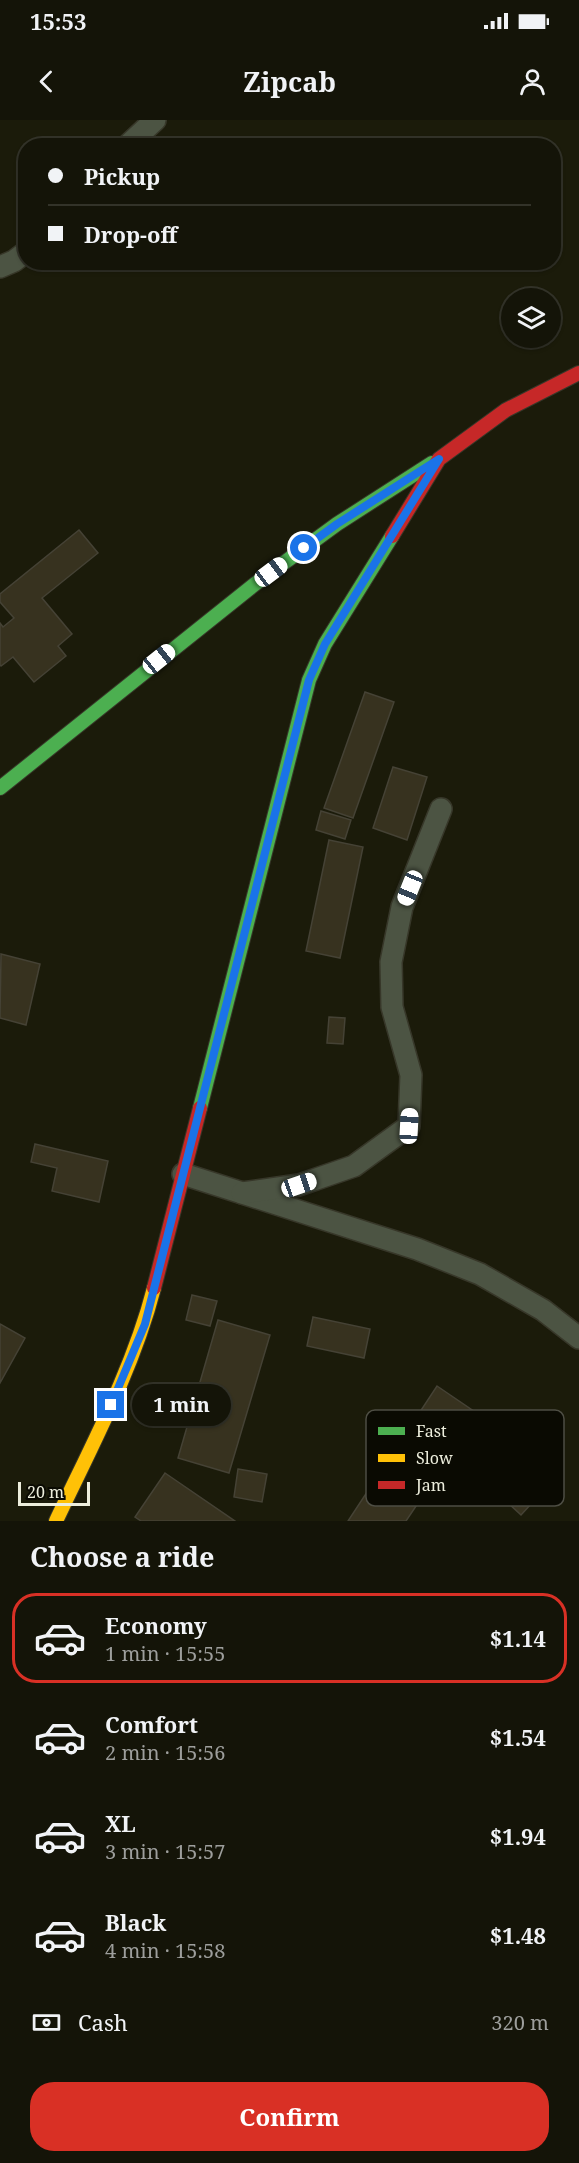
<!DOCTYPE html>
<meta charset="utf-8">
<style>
:root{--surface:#141408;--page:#1d1d12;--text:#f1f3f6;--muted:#9d9e9c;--line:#333329;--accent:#d93025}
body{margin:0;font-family:"Noto Serif",serif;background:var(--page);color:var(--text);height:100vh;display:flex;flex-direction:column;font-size:22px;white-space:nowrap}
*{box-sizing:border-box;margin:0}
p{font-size:20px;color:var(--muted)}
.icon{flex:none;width:33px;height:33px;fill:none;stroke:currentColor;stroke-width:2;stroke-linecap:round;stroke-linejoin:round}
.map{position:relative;height:1401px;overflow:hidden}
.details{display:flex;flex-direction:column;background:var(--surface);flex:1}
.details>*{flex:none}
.banner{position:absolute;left:18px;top:18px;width:543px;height:132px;border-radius:24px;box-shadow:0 2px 4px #0004,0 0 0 2px var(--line);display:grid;align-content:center;height:132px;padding:0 30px;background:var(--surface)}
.buttons{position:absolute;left:501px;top:168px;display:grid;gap:12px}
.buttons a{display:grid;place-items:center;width:60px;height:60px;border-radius:50%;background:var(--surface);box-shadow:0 2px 4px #0004,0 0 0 2px var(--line);font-size:30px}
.scale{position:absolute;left:18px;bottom:15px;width:72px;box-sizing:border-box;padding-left:6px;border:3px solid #edeedd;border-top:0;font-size:16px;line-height:21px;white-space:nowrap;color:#edeedd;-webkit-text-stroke:4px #0a0a02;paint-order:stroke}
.end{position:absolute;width:27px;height:27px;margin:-14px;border:8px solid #1a73e8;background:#fff;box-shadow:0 0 0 3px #fff}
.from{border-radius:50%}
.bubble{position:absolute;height:42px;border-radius:21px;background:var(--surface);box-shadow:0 2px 4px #0004,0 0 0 2px var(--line);font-size:20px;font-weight:700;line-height:42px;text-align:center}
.car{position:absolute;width:18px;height:36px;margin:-18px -9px;border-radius:8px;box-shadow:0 0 4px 2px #0007;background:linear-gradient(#fff 24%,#345 0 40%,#fff 0 76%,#345 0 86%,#fff 0)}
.banner b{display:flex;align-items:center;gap:21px;height:57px;font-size:22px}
.banner b+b{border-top:2px solid var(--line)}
.banner i{width:15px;height:15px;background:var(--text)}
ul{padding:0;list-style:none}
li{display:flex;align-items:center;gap:18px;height:90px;margin:0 12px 9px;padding:0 18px;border:3px solid transparent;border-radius:24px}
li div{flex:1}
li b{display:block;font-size:22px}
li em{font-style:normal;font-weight:700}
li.on{border-color:var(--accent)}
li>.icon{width:54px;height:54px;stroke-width:1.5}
h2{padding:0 30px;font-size:27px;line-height:72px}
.pay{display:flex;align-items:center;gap:15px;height:66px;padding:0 30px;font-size:22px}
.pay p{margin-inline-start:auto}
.action{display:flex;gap:12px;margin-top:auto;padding:12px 30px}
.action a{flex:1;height:69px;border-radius:24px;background:var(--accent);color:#fff;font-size:24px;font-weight:700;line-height:69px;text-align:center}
.status{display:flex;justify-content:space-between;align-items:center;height:42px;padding:0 30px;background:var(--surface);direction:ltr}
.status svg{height:16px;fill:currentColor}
header{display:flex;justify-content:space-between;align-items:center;height:78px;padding:0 30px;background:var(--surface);font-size:27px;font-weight:700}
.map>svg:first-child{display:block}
.building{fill:#37321f;stroke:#454235;stroke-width:1.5}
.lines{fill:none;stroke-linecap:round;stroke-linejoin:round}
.street-casing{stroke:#373729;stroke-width:24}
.fast-casing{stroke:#373729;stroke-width:16}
.slow-casing{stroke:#373729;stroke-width:16}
.jam-casing{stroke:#373729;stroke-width:16}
.street{stroke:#4c5443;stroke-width:21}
.fast{stroke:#4caf50;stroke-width:14}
.slow{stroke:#ffc107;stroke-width:14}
.jam{stroke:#c62828;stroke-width:14}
.route{stroke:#1a73e8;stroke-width:8}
.key{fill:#0a0a02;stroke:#4e4e44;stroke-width:1.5}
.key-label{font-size:16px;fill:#edeedd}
</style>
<div class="status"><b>15:53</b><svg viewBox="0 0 49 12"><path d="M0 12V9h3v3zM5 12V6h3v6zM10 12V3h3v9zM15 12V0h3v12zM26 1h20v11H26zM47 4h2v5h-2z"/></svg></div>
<header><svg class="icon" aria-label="back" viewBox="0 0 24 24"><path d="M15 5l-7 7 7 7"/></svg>Zipcab<svg class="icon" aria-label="person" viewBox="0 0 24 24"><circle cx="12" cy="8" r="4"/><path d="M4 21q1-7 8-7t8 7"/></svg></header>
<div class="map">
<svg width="579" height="1401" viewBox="0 0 579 1401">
<rect width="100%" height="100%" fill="#1b1b0a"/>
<g class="building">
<polygon points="79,410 98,433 42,478 72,514 58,526 66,536 34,562 13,537 1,546 0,545 0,503 3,507 14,498 0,482 0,474"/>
<polygon points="365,572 394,582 353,698 324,688"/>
<polygon points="393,647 427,657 407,720 373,708"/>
<polygon points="321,691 351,700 345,719 316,710"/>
<polygon points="329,720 363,727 340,838 306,831"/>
<polygon points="1,834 40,844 26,905 0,898"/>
<polygon points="329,897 345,898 343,924 327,923"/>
<polygon points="35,1024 108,1041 99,1082 52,1071 57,1048 31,1042"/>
<polygon points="192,1175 217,1181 210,1206 186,1200"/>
<polygon points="313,1197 370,1209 364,1238 307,1226"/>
<polygon points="218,1200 270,1215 229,1353 178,1338"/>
<polygon points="0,1204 25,1218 0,1263"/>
<polygon points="437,1266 478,1294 406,1401 348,1401"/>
<polygon points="496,1331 526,1359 517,1369 532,1383 521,1395 476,1353"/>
<polygon points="238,1349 267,1354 262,1382 234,1377"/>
<polygon points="165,1353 235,1401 141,1401 135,1397"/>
</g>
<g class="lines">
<defs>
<g id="street">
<polyline points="127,26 155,0"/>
<polyline points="0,147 14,141 26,132"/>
<polyline points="183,1054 417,1129 480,1154 543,1190 579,1218"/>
<polyline points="242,1073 299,1065 354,1046 409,1006 411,955 392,887 391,842 402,787 441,689"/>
</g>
<g id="fast">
<polyline points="0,668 255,464 337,404 432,343"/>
<polyline points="200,988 309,560 325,524 392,416"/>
</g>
<path id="slow" d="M 56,1401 C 92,1325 133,1249 154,1168"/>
<g id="jam">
<polyline points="392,416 439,339 506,290 579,253"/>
<polyline points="154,1168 200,988"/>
</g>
</defs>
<use href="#street" class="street-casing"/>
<use href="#fast" class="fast-casing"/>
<use href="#slow" class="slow-casing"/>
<use href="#jam" class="jam-casing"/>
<use href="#street" class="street"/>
<use href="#fast" class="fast"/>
<use href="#slow" class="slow"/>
<use href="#jam" class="jam"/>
</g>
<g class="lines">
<polyline class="route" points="111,1285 145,1204 309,560 325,524 439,339 337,404 304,428"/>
</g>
<rect x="366" y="1290" width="198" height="96" rx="9" class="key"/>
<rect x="378" y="1307" width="27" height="8" fill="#4caf50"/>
<rect x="378" y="1334" width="27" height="8" fill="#ffc107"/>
<rect x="378" y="1361" width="27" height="8" fill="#c62828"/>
<g class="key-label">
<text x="416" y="1317">Fast</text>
<text x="416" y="1344">Slow</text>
<text x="416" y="1371">Jam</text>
</g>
</svg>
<div class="buttons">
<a><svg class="icon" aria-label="layers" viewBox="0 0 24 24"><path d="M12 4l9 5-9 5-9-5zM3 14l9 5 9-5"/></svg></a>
</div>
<div class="scale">20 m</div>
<i class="end from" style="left:304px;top:428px"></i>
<i class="end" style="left:111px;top:1285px"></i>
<div class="bubble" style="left:132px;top:1264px;width:99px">1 min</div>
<i class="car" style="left:271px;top:452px;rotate:53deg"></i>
<i class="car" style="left:159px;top:539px;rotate:51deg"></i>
<i class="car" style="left:410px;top:768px;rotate:202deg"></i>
<i class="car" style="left:409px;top:1006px;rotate:3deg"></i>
<i class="car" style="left:299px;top:1065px;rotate:71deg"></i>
<div class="banner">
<b><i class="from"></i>Pickup</b>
<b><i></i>Drop-off</b>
</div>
</div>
<section class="details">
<h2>Choose a ride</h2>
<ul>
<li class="on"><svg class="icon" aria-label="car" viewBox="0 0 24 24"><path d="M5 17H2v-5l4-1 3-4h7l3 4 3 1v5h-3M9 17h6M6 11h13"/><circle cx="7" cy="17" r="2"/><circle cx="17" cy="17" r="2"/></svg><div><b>Economy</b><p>1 min · 15:55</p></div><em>$1.14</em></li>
<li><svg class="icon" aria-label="car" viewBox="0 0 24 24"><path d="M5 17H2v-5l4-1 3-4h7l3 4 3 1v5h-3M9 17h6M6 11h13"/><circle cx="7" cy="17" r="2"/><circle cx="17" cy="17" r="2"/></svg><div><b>Comfort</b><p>2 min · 15:56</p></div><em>$1.54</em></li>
<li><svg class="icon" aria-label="car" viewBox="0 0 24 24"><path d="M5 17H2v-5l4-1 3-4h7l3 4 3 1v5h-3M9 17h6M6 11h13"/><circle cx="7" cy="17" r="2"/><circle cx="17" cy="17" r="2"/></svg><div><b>XL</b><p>3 min · 15:57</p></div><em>$1.94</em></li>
<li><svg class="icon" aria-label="car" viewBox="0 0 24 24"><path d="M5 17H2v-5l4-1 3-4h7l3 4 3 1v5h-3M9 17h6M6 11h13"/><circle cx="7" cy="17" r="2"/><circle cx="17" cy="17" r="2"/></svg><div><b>Black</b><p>4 min · 15:58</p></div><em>$1.48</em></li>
</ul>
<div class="pay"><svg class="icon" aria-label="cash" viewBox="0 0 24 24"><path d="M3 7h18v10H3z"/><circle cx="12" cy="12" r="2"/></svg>Cash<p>320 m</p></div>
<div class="action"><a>Confirm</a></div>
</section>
